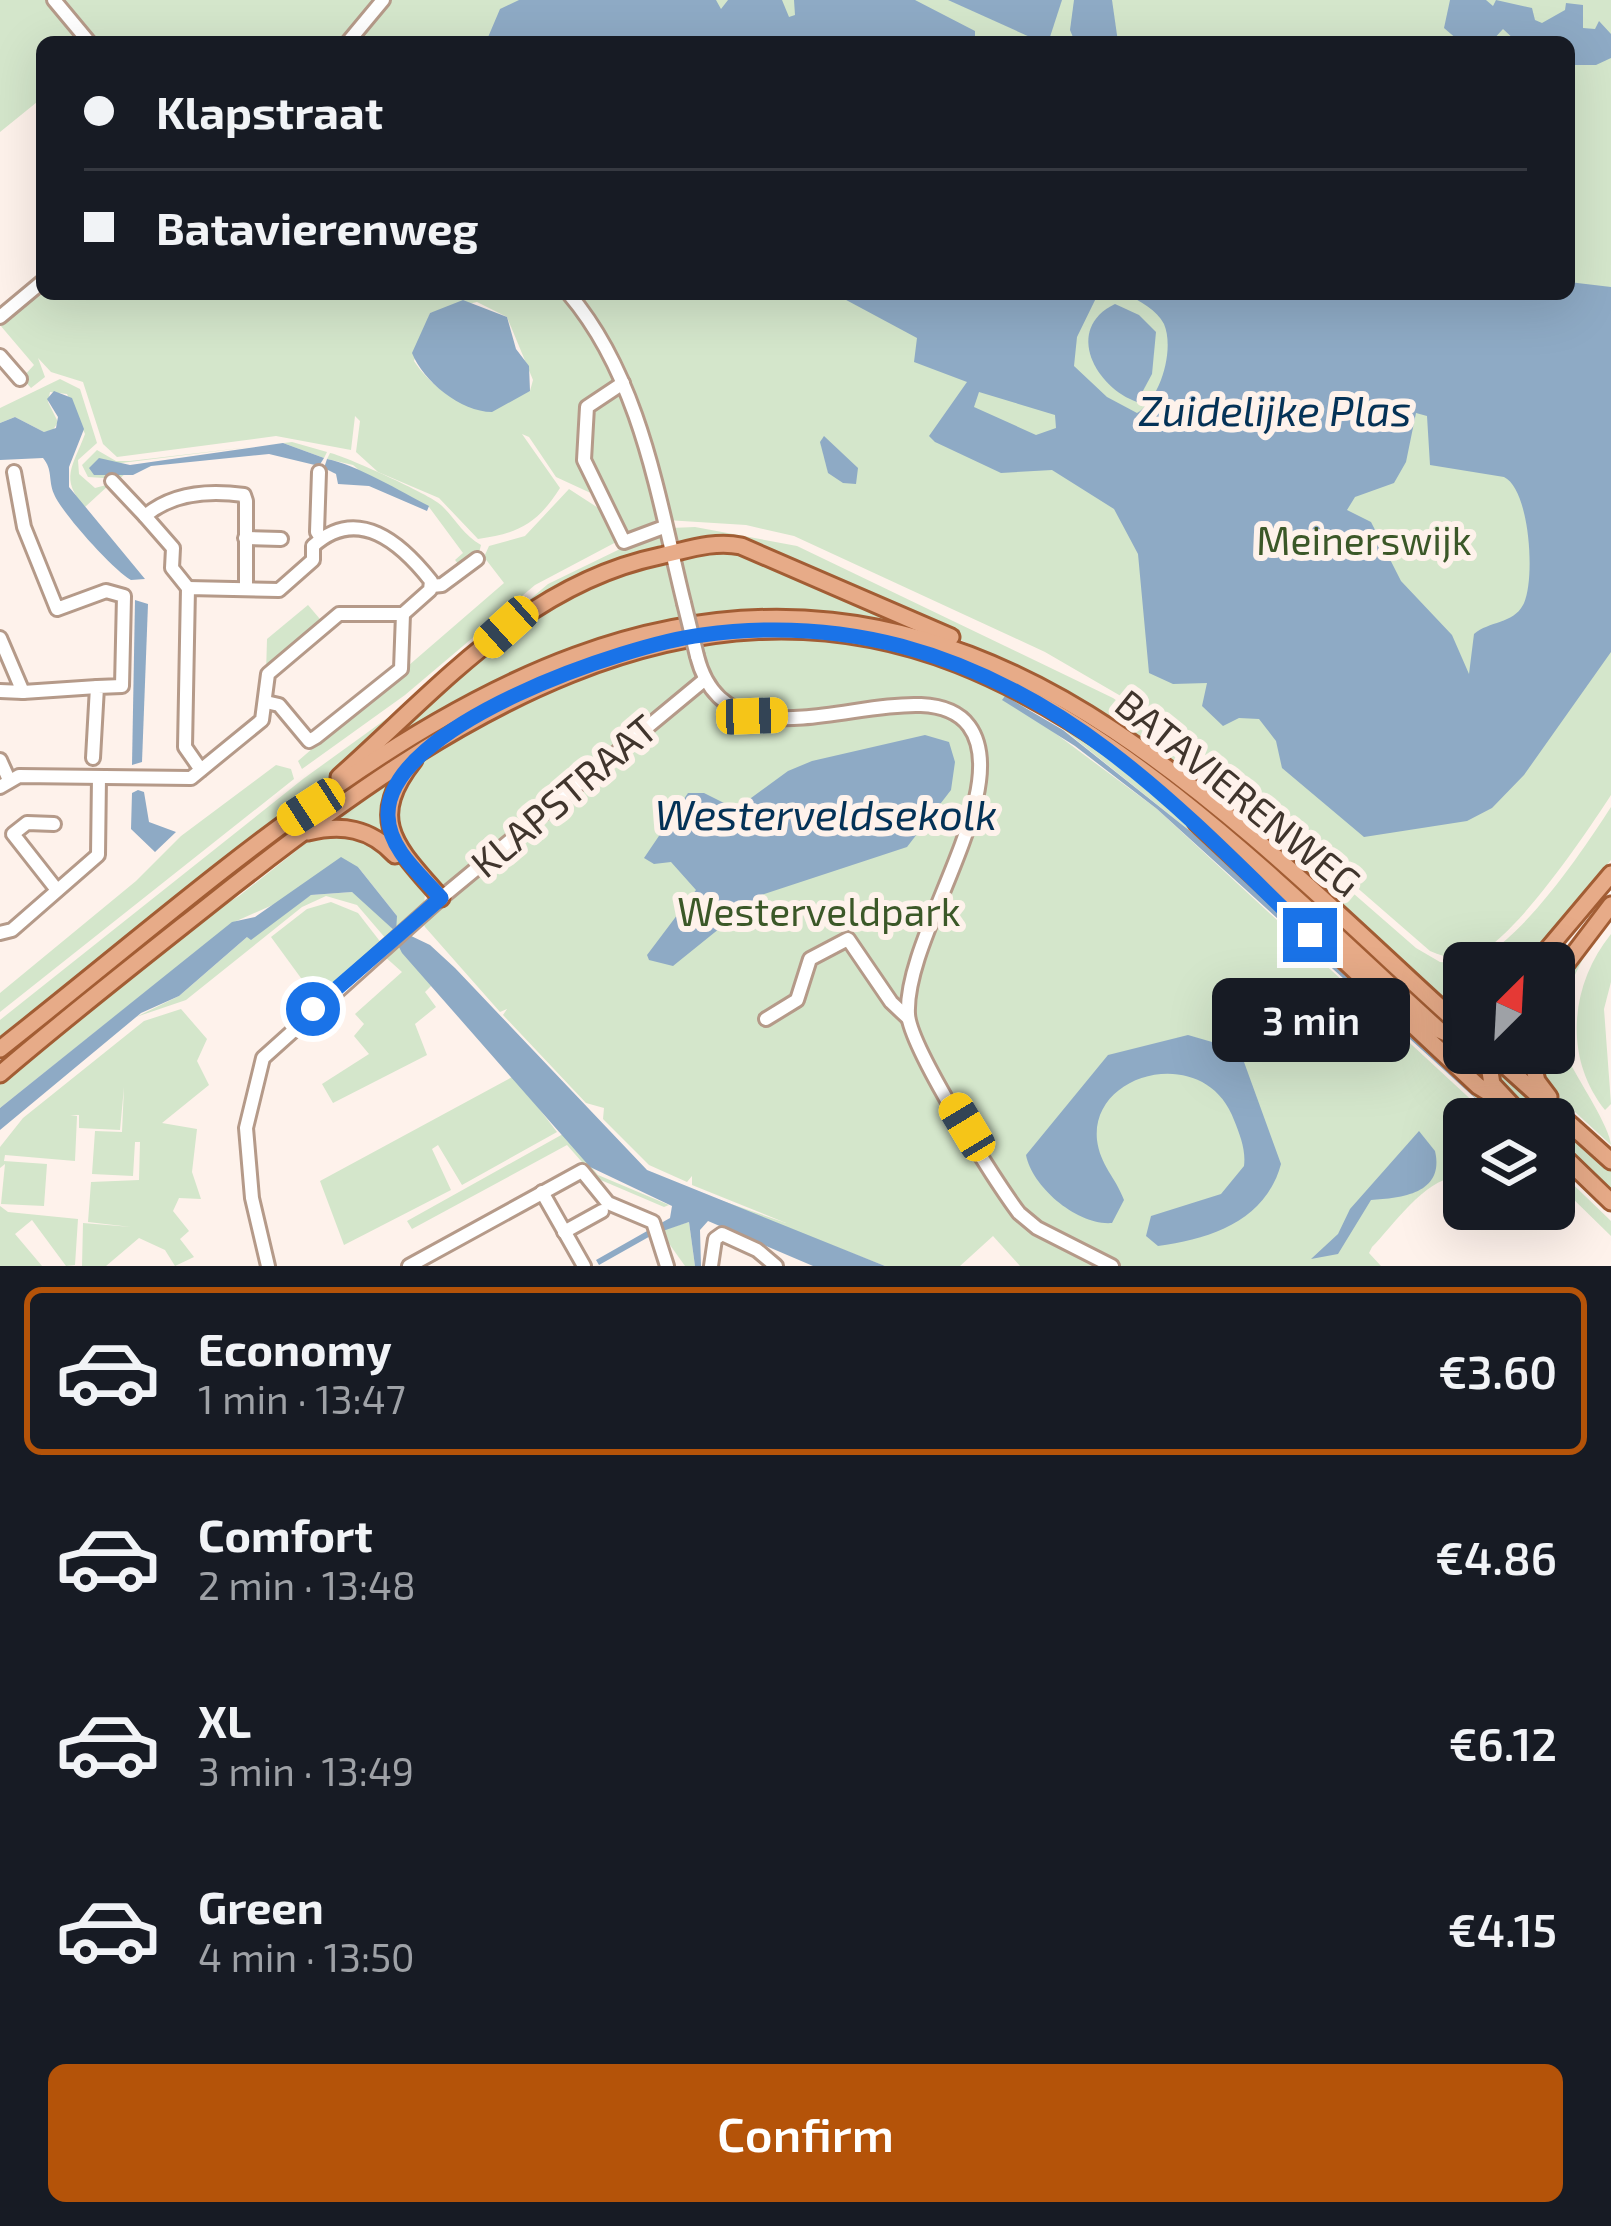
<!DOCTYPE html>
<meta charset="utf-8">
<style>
:root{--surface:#171b24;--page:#242831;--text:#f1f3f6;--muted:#9ea1a6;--line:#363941;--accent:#b45309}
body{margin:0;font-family:"Exo 2",sans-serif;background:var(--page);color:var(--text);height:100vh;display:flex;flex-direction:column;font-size:45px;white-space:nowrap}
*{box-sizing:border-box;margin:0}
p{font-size:39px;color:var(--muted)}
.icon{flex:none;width:66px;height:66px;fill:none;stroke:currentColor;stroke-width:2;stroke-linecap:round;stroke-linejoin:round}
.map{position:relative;height:1266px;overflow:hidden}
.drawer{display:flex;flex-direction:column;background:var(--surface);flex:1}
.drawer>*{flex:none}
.hud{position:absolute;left:36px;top:36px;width:1539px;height:264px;border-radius:18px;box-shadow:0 12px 48px #0002;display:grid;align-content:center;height:264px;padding:0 48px;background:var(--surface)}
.needle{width:78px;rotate:24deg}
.buttons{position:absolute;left:1443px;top:942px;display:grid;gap:24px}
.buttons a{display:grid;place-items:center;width:132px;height:132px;border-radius:18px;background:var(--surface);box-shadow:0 12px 48px #0002;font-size:60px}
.end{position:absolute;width:54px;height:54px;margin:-27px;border:15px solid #1a73e8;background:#fff;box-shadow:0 0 0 6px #fff}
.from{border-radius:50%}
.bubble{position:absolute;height:84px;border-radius:18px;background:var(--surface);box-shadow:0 12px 48px #0002;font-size:39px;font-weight:600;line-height:84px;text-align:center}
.car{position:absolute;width:36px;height:72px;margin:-36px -18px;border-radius:15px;box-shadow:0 0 9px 3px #0007;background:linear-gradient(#f5c518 24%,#345 0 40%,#f5c518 0 76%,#345 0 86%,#f5c518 0)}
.hud b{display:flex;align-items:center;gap:42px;height:114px;font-size:45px}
.hud b+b{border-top:3px solid var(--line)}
.hud i{width:30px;height:30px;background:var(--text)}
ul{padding:21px 0 0;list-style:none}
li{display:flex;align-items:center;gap:36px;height:168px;margin:0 24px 18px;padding:0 24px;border:6px solid transparent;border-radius:18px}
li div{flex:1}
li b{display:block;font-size:45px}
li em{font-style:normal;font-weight:600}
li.active{border-color:var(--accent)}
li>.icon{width:108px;height:108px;stroke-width:1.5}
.action{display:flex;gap:24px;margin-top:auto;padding:24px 48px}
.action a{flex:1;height:138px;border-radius:18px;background:var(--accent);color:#fff;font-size:48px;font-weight:600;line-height:138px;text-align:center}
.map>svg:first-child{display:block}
.green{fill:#d4e6cb;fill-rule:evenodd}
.water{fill:#8eaac5;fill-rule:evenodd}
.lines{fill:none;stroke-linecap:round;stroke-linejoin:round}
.minor-casing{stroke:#b59a89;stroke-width:18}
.major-casing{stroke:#a25d34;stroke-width:21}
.minor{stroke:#fff;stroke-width:12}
.major{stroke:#e7ab88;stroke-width:15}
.minor-bridge-casing{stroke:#b59a89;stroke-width:18;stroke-linecap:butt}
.minor-bridge{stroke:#fff;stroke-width:12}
.route{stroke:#1a73e8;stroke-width:15}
.labels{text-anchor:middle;stroke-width:12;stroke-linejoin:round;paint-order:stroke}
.park-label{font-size:39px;fill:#3b5828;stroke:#fef2eb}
.street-label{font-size:39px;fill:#40352d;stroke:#fef2eb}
.water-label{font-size:42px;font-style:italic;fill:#043257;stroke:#fef2eb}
</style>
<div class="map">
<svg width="1611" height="1266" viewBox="0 0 1611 1266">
<rect width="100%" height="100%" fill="#fef2eb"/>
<g class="green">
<polygon points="0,0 49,0 85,42 42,42 42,98 0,132"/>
<path d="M 59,0 L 1611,0 L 1611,795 C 1587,832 1515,939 1476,954 C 1461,961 1445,958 1430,951 L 1202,753 L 1138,706 L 1045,652 L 794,536 L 746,525 L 666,520 C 662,441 627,353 575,294 L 1569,294 L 1569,42 L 95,42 Z"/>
<path d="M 42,290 L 42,294 L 564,294 L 616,379 L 588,398 C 573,433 583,461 595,495 L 556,477 L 529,437 L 522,434 L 560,488 C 538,523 518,534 478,539 L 439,498 L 378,472 L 356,452 L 360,421 L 355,416 L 351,450 L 276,436 L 117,457 L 103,444 L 83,382 L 51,372 L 38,358 L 45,377 L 31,388 L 22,378 L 34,365 L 0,325 ZM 477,302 L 507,317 L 533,380 L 530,391 C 518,394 514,399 504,404 C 472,420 431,387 414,361 L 430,313 Z"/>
<path d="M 60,379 L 80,389 L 97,443 L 78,460 L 79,474 L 95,488 L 110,484 L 85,507 C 59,479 73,466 85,434 L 67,394 L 50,392 L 48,402 L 58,422 L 53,430 L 44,432 L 15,417 L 0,423 L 0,408 Z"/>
<path d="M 620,391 L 634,417 L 659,518 L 628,537 C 598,506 583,451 591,409 Z"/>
<polygon points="292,442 327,452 324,458 283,443 113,464 100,475 125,474 119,479 88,477 82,465 97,450 116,461 130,461"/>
<path d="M 330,453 C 343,455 431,495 441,505 C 455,518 463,535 481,545 L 479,553 L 460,566 L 455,560 L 463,553 L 429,507 L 371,480 L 353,465 L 327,459 Z"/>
<polygon points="569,489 606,513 620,540 535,585 405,695 302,769 298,761 504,583 484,557 489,546 525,536"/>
<polygon points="695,527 797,546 1113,698 1198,758 1416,948 1440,962 1464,964 1464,1009 1444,999 1245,819 1093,706 1028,670 744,544 676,545 671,528"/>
<polygon points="655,532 664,539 662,551 572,582 342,773 0,1041 0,1020 303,779 404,706 548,584"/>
<path d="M 733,548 L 957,645 L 1040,722 L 1157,809 L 1492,1119 L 1464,1119 L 1464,1179 C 1432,1168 1393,1226 1372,1247 L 1369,1253 L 1381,1266 L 1020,1266 L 993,1236 L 960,1266 L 885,1266 L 688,1189 L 786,1223 L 692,1185 L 692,1176 L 687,1182 L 649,1165 L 603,1119 L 604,1108 L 586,1103 L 503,1015 L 507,1009 L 500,1012 L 425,927 L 422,920 L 435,898 L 385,840 L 327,825 L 391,778 L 391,747 L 385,741 C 442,690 502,621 573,589 C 623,567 679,557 733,548 Z"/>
<polygon points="308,605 325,625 266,674 267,639"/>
<path d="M 1052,698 C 1202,793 1330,915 1462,1033 L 1446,1025 Z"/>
<path d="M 1044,714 C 1141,776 1219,855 1303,934 C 1363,991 1426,1045 1488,1101 L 1516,1119 L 1498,1119 L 1195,835 Z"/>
<polygon points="276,765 291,769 294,779 0,1012 0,993 136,881 181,836"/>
<path d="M 1611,807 L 1611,860 L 1525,963 L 1467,963 C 1516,951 1584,849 1611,807 Z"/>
<polygon points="344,830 392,855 425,892 424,908 387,940 357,905 326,896 302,907 186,1000 136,1017 179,996 247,937 311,895 352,892 397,916 358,867 232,923 0,1108 0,1083 198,920 239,896 311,839"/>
<polygon points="331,902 358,913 382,944 317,1000 271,937 307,909"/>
<path d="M 1611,934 L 1611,982 L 1604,1009 L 1611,1104 L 1605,1110 C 1563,1057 1570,985 1611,934 Z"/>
<polygon points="1593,938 1571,983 1568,1037 1554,1047 1554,1002 1562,1000 1554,996 1554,988"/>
<polygon points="397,943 432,985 425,992 436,1007 415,1024 427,1055 333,1103 322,1084 369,1054 354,1036 364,1024 355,1014 402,972 383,955"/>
<polygon points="181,1009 207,1039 197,1061 209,1085 162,1123 197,1129 192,1172 201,1199 179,1198 173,1211 189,1231 180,1239 194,1257 175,1266 165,1250 139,1238 106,1266 82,1266 83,1223 131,1227 88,1222 91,1182 139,1180 140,1142 135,1142 133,1176 92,1174 95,1131 122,1132 124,1087 120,1130 79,1128 79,1115 70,1115 77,1116 75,1161 5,1155 4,1161 47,1164 44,1206 1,1204 5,1164 0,1168 0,1147 23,1118 144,1021"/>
<path d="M 1557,1057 L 1570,1063 C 1581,1084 1610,1128 1611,1145 L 1549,1088 L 1536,1059 Z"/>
<path d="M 1493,1064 L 1611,1170 L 1611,1195 L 1554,1140 L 1554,1119 L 1535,1119 L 1533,1106 L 1528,1110 C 1508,1098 1499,1086 1493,1064 Z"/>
<polygon points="514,1076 557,1132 462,1185 438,1145 432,1149 451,1190 344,1245 320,1181"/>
<polygon points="563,1134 598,1175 669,1205 664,1207 596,1178 567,1145 412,1229 407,1221"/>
<polygon points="1557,1169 1611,1221 1611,1236 1566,1192 1554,1203"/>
<polygon points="0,1206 8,1212 78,1219 75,1265 66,1266 32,1220 15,1234 42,1266 0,1266"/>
<polygon points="689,1222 695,1266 685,1266 660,1231"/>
</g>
<g class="water">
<polygon points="519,0 716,0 721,9 728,0 782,0 789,17 795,15 794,0 915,0 975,31 975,42 486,42 500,9"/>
<polygon points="948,0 1062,0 1049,40 1041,42"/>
<polygon points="1074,0 1112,0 1118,42 1075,42 1070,30"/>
<polygon points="1450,0 1486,0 1493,6 1496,0 1532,8 1535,20 1542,23 1565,10 1566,3 1583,5 1583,28 1595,29 1599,21 1611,34 1611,58 1596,65 1569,65 1569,42 1517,42 1503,29 1491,42 1458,40 1444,28"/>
<path d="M 1569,282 L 1611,287 L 1611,652 L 1524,775 L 1492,808 L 1467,821 L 1364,837 L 1282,768 L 1276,741 L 1259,719 L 1239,718 L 1223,726 L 1202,706 L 1207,683 L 1173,684 L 1149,673 L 1138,554 L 1114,509 L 1052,470 L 1001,473 L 935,442 L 929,436 L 967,382 L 914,362 L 917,338 L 835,294 L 1098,294 L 1077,337 L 1074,366 L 1107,397 L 1137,413 C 1160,400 1175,350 1164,324 C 1157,310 1140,301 1126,294 L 1569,294 ZM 979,392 L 1055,415 L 1056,428 L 1036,435 L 974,407 ZM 1416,413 L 1427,416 L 1430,465 L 1504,477 C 1530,489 1536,581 1523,605 C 1513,624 1489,621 1474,634 L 1469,674 L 1452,635 L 1401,581 L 1371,522 L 1347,510 L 1355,497 L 1394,483 L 1406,462 Z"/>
<path d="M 463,300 L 507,317 L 516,349 L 529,366 L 530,391 L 492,412 C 461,412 423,381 412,353 L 430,313 Z"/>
<path d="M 1115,304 L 1139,315 L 1156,332 L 1152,374 L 1137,402 C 1096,388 1063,329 1115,304 Z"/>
<path d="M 54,391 L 72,398 L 84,429 L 69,467 L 69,487 L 145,579 L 131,580 C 114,571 61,512 54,494 C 48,480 53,470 43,458 L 0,460 L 0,423 L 15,417 L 44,432 L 56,428 L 58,417 L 47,399 Z"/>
<polygon points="824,436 858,468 856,484 843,483 828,473 820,442"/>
<polygon points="283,443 324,458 319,466 269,454 151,466 133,475 94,475 89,468 99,458 130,465"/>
<path d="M 327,459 C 355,464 402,492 429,506 L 427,511 L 369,486 L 338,484 L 336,474 L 324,468 Z"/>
<polygon points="135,600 148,604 142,762 132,765"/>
<polygon points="1005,696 1063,730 1195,835 1498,1119 1157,809 1075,746 1002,700"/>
<polygon points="925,735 949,742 955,762 951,790 907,847 761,895 673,966 649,960 647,955 696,890 671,862 654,864 644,858 688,793 704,793 736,809 788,771 812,761"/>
<polygon points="138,790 144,792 149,822 176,832 155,852 131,829 132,793"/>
<polygon points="341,857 358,867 397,916 396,932 352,892 311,895 251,940 247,937 179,996 141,1013 0,1130 0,1108 232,922 255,917"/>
<polygon points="407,934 430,945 455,968 647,1170 885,1266 813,1266 708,1221 700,1230 701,1266 695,1266 689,1222 654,1234 599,1265 596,1260 670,1218 672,1206 590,1167 402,953 397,943"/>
<path d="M 1188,1035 L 1219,1044 L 1244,1062 L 1281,1164 C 1266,1220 1212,1239 1158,1246 L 1146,1236 L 1151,1216 L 1221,1194 L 1244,1166 C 1246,1150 1240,1135 1234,1120 C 1206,1043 1090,1071 1097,1140 C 1100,1165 1116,1178 1124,1200 L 1112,1223 C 1078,1226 1032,1187 1026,1155 L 1108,1055 Z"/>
<path d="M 1419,1131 L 1435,1151 C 1445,1194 1401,1198 1371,1200 L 1338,1254 L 1311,1259 L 1338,1234 L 1350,1209 Z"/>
</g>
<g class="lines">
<defs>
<g id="minor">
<polyline points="54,0 89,42"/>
<polyline points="348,42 383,0"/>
<path d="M 569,294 C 641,379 658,498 684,603"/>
<polyline points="0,317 42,282"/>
<polyline points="0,356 20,379"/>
<polyline points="623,383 587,407 584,460 624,542 664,527"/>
<polyline points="14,472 24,527 57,609 106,591 124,596 122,686 97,687 93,758"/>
<polyline points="319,472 317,532 321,538"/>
<polyline points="112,481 145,516"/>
<polyline points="245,538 281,539"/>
<polyline points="432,586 442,585 477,559"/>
<path d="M 188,588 L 172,568 L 173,548 L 145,516 C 172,493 209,490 244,495 L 246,501 L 246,589"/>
<polyline points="0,638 23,692 0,691"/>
<path d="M 697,656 C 730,788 919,658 969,726 C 1015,789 904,936 908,1014 C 910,1048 996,1183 1019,1213 L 1037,1228 L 1112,1266"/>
<polyline points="23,692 97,687"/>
<polyline points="266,702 279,705 309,741 316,737 401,669 403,614"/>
<polyline points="0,760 9,780"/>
<path d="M 0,787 L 19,776 L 191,778 L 262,720 L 268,674 L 339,614 L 403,614 L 430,590 L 431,581 C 401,543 358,505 313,546 L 313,560 L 279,590 L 188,588 L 185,747 L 201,770"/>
<polyline points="54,824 27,823 13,834 57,890"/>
<polyline points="0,933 12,930 98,855 99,777"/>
<polyline points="766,1019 797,1000 810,959 848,939 891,1002 908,1018"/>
<polyline points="542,1192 584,1266"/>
<polyline points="564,1232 602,1211"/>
<polyline points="268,1266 252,1198 246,1128 263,1058 441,898 703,681"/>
<polyline points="409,1266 582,1171 608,1203 653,1222 667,1266"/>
<polyline points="711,1266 715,1239 722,1234 757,1250 776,1266"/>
</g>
<g id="major">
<path d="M 414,760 C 365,822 398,848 441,898"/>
<path d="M 339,777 C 437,690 526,584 660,556 C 687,550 714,540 741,546 L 951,637"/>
<polyline points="1196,822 1478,1086 1509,1105"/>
<path d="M 308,832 C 342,824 370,828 395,855"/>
<polyline points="1536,963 1611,874"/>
<polyline points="1554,980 1611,905"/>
<path d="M 0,1049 C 337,785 670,436 1113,730 C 1240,814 1351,927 1464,1029"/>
<polyline points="1487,1053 1492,1084 1525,1119"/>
<polyline points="1491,1053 1611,1161"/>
<polyline points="1530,1053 1537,1081 1549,1097"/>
<path d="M 0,1074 C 76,1009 155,948 233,886 C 441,723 684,557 958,664 C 1138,735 1298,902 1439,1030 L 1464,1041"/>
<polyline points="1554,1147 1611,1202"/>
</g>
</defs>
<use href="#minor" class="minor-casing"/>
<use href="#major" class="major-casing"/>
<use href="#minor" class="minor"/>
<use href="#major" class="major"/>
<defs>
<polyline id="minor-bridge" points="684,603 697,656"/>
</defs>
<use href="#minor-bridge" class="minor-bridge-casing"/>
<use href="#minor-bridge" class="minor-bridge"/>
</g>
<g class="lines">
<path class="route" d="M 313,1009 L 441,898 C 421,875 389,850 388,816 C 385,725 629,644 702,635 C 768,626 836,629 901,646 C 1075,693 1186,814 1310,935"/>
</g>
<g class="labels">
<g class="park-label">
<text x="1364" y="555">Meinerswijk</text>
<text x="819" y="926">Westerveldpark</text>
</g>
<g class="street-label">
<text transform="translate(1238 793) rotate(39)" y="14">BATAVIERENWEG</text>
<text transform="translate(564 796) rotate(-40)" y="14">KLAPSTRAAT</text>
</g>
<g class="water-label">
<text x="1275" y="426">Zuidelijke Plas</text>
<text x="826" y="830">Westerveldsekolk</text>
</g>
</g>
</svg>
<div class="buttons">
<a><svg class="needle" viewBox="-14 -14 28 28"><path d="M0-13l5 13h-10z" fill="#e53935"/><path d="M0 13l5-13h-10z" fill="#9ea1a6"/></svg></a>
<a><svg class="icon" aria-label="layers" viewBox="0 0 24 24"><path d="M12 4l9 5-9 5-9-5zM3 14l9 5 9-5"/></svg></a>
</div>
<i class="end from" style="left:313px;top:1009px"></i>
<i class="end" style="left:1310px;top:935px"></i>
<div class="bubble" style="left:1212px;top:978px;width:198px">3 min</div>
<i class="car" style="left:506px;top:627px;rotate:228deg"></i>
<i class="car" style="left:752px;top:716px;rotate:88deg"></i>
<i class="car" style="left:311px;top:807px;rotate:237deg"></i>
<i class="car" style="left:967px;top:1127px;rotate:329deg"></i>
<div class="hud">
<b><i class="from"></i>Klapstraat</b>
<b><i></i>Batavierenweg</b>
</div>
</div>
<section class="drawer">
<ul>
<li class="active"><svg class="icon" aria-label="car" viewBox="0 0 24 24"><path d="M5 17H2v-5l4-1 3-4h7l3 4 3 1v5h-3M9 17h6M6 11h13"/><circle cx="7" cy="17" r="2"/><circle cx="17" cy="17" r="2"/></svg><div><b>Economy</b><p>1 min · 13:47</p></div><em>€3.60</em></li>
<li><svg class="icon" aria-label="car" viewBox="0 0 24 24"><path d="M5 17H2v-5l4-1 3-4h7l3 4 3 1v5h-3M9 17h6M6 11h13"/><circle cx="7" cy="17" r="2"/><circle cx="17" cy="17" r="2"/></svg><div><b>Comfort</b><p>2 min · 13:48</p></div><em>€4.86</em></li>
<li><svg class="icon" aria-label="car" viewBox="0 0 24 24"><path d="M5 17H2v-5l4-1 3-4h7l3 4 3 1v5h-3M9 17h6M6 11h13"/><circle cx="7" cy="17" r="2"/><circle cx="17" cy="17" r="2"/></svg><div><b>XL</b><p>3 min · 13:49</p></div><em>€6.12</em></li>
<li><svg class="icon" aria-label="car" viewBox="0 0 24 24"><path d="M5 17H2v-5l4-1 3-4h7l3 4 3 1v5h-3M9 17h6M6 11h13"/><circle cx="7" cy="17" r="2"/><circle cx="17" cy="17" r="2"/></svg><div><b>Green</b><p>4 min · 13:50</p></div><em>€4.15</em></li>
</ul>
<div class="action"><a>Confirm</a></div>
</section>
